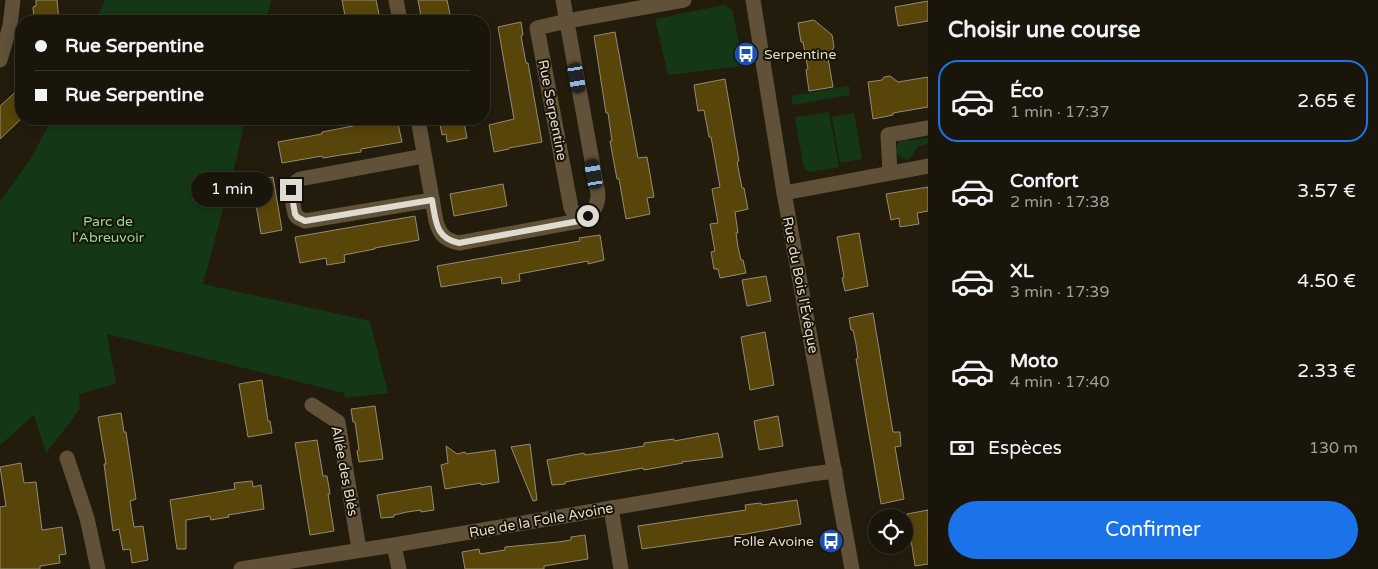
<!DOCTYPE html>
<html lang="fr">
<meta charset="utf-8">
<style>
:root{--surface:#1a150a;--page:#231e13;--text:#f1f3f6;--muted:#9f9f9c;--line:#38342b;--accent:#1a73e8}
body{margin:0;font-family:"Varela Round",sans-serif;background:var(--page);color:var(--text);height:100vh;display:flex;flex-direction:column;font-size:19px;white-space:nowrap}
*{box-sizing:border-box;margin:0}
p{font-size:16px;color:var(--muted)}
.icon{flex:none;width:28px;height:28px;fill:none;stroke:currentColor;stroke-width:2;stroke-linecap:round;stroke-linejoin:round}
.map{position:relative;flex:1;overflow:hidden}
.panel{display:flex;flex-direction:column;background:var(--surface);width:450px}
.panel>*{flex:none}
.hud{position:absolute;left:15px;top:15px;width:475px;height:110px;border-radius:20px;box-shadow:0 2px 12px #0003,0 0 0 1px var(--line);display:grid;align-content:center;height:110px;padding:0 20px;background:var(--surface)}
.tools{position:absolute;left:868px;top:509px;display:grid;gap:10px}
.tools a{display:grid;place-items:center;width:45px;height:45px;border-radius:50%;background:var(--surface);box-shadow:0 2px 12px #0003,0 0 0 1px var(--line);font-size:25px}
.end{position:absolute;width:22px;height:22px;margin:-11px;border:6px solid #dfdbd1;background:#111;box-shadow:0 0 0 2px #111}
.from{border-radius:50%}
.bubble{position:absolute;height:35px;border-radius:18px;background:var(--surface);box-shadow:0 2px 12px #0003,0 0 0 1px var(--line);font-size:16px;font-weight:600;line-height:35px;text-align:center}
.car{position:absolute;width:15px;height:30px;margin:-15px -8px;border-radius:6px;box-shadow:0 0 4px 1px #0007;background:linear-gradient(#222 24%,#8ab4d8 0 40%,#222 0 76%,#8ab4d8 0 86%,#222 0)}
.hud b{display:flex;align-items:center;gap:18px;height:48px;font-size:19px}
.hud b+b{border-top:1px solid var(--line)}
.hud i{width:12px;height:12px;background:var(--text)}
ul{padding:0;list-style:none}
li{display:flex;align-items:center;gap:15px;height:82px;margin:0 10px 8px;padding:0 10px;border:2px solid transparent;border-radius:20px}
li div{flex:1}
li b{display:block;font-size:19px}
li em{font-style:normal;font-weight:600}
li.active{border-color:var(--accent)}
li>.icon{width:45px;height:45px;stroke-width:1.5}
h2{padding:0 20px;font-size:22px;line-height:60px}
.pay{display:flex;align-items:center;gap:12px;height:55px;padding:0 20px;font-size:19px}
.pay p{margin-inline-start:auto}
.primary-button{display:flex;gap:10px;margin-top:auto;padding:10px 20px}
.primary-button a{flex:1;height:58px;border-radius:30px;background:var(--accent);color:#fff;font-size:20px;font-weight:600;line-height:58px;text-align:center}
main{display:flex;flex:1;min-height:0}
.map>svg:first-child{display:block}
.green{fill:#143815}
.building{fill:#584509;stroke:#938b78}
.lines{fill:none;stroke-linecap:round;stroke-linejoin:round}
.minor{stroke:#605138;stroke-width:15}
.route{stroke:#dfdbd1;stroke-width:6}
.labels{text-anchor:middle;stroke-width:4;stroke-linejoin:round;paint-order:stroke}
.poi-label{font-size:14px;fill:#dfdbd1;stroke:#191305;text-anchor:start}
.street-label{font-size:14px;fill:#dfdbd1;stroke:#191305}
.park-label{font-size:14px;fill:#92da8f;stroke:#191305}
</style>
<main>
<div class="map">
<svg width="928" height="569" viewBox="0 0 928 569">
<rect width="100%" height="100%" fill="#231c0d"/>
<g class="green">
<polygon points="105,0 271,0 266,21 96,21"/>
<polygon points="724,5 729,8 733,12 743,66 668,75 655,19"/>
<polygon points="849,86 850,95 793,105 791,96"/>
<polygon points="829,112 839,167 810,172 804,168 803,164 795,117"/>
<polygon points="854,113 862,159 840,163 832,117"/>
<polygon points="52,119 245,119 237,157 203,284 370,321 388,393 345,398 344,393 107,334 116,384 79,394 80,409 46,453 34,415 0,445 0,201 31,158"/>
<path d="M 907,135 L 909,141 L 928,138 L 928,144 L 918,146 L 909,160 C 890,156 894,143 907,135 Z"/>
</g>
<g class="building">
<polygon points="36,0 57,0 59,21 34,21 33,7 36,6"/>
<polygon points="342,0 376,0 380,19 364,21 346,21"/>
<polygon points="418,0 447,0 451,19 439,21 422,21"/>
<polygon points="928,1 928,21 898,26 895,7"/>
<polygon points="814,20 832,35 834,47 828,58 833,87 809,91 806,70 808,69 803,42 801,42 798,23"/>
<polygon points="521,22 523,35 521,36 526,63 528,63 542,142 509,148 509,149 494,152 489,125 514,119 498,27"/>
<polygon points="615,32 638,158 647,157 654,197 647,198 650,214 626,219 619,179 617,179 610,141 612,141 608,113 606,113 594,36"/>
<polygon points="890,76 898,82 928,77 928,107 893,113 893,115 873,119 868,82 882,80 884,77"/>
<polygon points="725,79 739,161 737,162 742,188 744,188 748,209 735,212 738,233 736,233 738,247 741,260 743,260 746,273 720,278 718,269 714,269 711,252 715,251 710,224 718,223 712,189 720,187 711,137 709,137 704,110 698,111 694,85"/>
<polygon points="21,87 21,119 0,139 0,106"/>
<polygon points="370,119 371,122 397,119 402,142 361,149 361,152 341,155 323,158 322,156 282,163 278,142 322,134 322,132 353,126 352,122"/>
<polygon points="439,119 461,119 462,122 464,122 467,138 447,142 446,134 442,135"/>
<polygon points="273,177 282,230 261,234 252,181"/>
<polygon points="503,184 507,206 454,216 450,194"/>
<polygon points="928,187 928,211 917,213 919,224 900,227 899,218 891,220 886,194"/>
<polygon points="415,216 419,240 375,248 375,249 344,255 345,262 327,265 326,258 300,263 295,237"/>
<polygon points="859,233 868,286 845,291 842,278 844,277 837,237"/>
<polygon points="600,235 604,260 588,264 588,261 519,274 520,281 502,284 501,277 441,287 437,266 580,241 579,238"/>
<polygon points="766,276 771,301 747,306 742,280"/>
<polygon points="873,313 893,432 900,432 901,446 895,447 904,499 881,504 856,359 858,358 856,344 853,330 851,330 849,318"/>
<polygon points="765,332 774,385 750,390 741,337"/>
<polygon points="262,380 268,421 270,421 272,433 248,437 239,384"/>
<polygon points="375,406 383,459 359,462 357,451 359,450 355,422 353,422 351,409"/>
<polygon points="121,413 124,432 126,432 136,499 130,501 134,527 143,526 148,560 132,563 130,549 123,550 119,529 113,531 104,464 106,464 98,417"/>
<polygon points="778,416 783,446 759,450 754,421"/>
<polygon points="718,433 723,457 682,462 683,463 644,470 643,468 565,482 565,484 552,485 547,460 584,453 585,455 600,453 644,446 644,443 674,439 674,441"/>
<polygon points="317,440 323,476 327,476 330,494 328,494 334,531 310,535 295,443"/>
<polygon points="530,444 537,500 533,501 511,447"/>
<polygon points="446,446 457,454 465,452 466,454 495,450 499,482 481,485 481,483 445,489 441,465 448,463"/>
<polygon points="21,463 24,483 36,482 42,530 62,527 66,554 59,555 60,563 40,566 40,569 0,569 0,507 6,506 0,467"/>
<polygon points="252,481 253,487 261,485 264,509 228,515 229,517 211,520 210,516 186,520 186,549 177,549 170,500 235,489 234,483"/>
<polygon points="431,486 434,510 421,512 421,510 407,512 394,515 394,517 381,518 377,495"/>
<polygon points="797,500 801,524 746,534 642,549 638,526 746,510 745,505 752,504 761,503 762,505"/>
<polygon points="928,510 928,564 915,566 907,514"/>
<polygon points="585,535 588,559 544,566 544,569 465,569 462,552 479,549 480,554 505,550 505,547 558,542 571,540 571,537"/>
</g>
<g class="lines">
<g class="minor">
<polyline points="396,0 400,21"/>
<polyline points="753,0 784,193 852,569"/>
<polyline points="0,60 10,26 13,0"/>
<path d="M 418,119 L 436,221 C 440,235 445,240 459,243 L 579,221 C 592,216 598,207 598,194 L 563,0"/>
<path d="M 424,156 L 300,179 C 286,187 293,201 295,214 L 297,217 L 305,221 L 432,200"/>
<polyline points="890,173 888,135 928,128"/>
<polyline points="784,193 928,166"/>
<polyline points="579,221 571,208 537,28 567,21 684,0"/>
<polyline points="312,405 338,422 359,549"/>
<polyline points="67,458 87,518 98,569"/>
<polyline points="611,508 621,569"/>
<polyline points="394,545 399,569"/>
<polyline points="241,569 394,545 811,474 835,471"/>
</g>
</g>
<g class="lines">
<path class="route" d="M 291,190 L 295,214 L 297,217 L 305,221 L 432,200 C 436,221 435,238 459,243 L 579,221 L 588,216"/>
</g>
<defs>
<symbol id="bus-disc" viewBox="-11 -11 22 22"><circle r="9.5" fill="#1a4fb4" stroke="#191305"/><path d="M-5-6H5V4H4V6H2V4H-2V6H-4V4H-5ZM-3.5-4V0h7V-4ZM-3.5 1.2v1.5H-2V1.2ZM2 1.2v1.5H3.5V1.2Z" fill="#fff"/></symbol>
</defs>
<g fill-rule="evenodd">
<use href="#bus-disc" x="732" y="40" width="28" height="28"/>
<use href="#bus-disc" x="817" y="527" width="28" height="28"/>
</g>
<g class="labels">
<g class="poi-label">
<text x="764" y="59">Serpentine</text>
<text x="814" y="546" text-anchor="end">Folle Avoine</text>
</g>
<g class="street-label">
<text transform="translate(553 110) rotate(79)" y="5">Rue Serpentine</text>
<text transform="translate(801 285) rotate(79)" y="5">Rue du Bois l'Évêque</text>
<text transform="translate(345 471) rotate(79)" y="5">Allée des Blés</text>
<text transform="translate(541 520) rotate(-10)" y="5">Rue de la Folle Avoine</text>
</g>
<g class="park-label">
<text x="108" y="226">Parc de<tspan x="108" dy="16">l'Abreuvoir</tspan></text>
</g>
</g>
</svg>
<div class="tools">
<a><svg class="icon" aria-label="locate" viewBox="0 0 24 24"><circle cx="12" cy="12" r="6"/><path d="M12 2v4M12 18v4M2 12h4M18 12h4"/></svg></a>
</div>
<i class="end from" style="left:588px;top:216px"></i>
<i class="end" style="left:291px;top:190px"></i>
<div class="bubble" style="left:191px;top:172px;width:82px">1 min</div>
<i class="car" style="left:577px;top:78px;rotate:170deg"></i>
<i class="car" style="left:594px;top:174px;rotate:350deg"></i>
<div class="hud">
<b><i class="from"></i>Rue Serpentine</b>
<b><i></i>Rue Serpentine</b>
</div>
</div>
<section class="panel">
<h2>Choisir une course</h2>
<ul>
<li class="active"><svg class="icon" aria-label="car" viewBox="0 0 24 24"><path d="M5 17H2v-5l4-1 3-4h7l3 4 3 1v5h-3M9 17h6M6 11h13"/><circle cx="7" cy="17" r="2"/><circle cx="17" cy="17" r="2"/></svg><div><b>Éco</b><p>1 min · 17:37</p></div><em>2.65 €</em></li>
<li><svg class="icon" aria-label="car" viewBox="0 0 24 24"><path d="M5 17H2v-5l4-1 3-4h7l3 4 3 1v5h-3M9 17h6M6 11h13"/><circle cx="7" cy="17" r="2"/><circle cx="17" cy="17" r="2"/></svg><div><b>Confort</b><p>2 min · 17:38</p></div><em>3.57 €</em></li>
<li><svg class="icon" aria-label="car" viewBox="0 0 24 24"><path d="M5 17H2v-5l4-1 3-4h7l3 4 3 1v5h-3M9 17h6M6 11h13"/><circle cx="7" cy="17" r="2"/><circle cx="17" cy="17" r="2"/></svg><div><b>XL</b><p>3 min · 17:39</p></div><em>4.50 €</em></li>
<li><svg class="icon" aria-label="car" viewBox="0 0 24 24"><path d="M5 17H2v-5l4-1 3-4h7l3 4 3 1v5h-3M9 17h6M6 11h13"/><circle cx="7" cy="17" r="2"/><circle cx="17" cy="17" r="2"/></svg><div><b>Moto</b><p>4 min · 17:40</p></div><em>2.33 €</em></li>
</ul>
<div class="pay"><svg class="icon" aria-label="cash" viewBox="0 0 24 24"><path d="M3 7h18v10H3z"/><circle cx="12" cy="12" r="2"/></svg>Espèces<p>130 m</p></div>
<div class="primary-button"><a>Confirmer</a></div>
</section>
</main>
